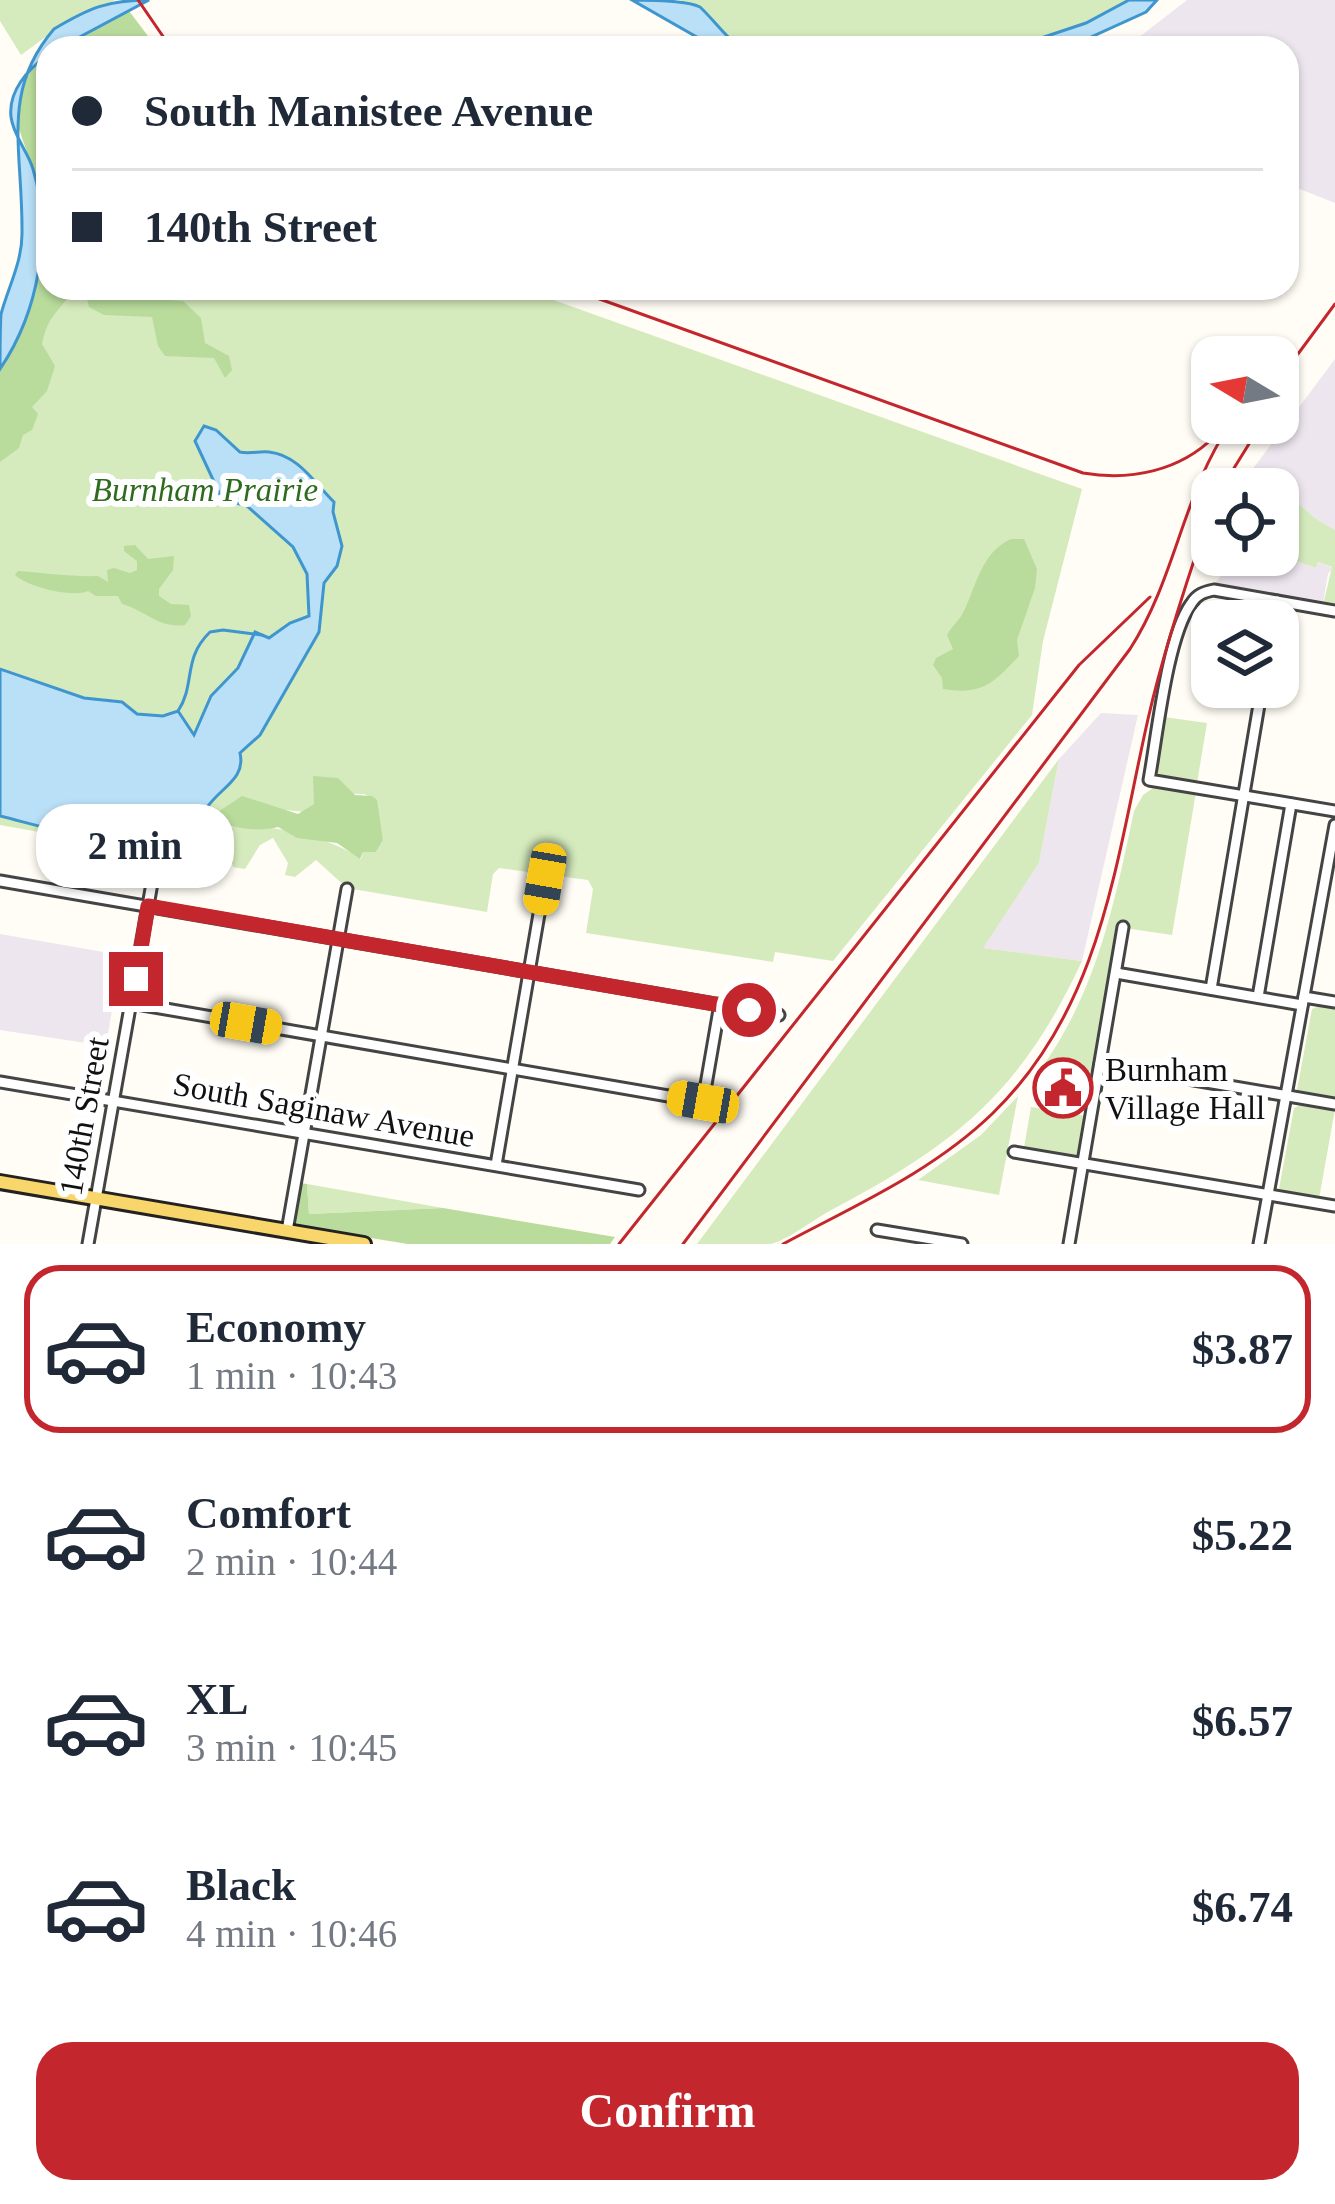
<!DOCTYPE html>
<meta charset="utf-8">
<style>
:root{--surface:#fff;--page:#f2f2f3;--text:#1f2937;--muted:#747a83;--line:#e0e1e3;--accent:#c4262e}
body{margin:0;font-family:"Times New Roman",serif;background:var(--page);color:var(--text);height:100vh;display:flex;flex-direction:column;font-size:45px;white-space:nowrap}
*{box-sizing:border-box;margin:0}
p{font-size:39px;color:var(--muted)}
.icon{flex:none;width:66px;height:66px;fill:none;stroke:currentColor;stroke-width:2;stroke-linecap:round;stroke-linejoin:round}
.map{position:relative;height:1244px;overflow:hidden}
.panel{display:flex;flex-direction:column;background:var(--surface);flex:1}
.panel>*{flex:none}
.banner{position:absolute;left:36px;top:36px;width:1263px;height:264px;border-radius:36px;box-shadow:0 3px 9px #0004;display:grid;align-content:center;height:264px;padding:0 36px;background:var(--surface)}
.needle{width:78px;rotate:280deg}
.tools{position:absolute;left:1191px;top:336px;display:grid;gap:24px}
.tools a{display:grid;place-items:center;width:108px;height:108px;border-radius:24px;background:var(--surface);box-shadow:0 3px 9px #0004;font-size:60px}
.end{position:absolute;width:54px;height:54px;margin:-27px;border:15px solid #c4262e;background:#fff;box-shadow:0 0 0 6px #fff}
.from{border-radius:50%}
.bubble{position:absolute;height:84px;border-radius:36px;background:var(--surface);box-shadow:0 3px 9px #0004;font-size:39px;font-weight:600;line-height:84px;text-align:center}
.car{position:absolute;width:36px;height:72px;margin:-36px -18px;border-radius:15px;box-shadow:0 0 9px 3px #0007;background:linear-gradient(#f5c518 24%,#345 0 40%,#f5c518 0 76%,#345 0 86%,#f5c518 0)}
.banner b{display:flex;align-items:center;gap:42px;height:114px;font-size:45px}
.banner b+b{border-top:3px solid var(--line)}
.banner i{width:30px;height:30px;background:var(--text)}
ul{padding:21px 0 0;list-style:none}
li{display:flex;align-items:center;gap:36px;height:168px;margin:0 24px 18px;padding:0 12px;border:6px solid transparent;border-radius:36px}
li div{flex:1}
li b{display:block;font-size:45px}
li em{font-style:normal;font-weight:600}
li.current{border-color:var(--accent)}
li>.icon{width:108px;height:108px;stroke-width:1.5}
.action{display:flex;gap:24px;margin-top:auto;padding:24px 36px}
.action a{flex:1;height:138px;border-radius:36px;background:var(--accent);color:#fff;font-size:48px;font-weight:600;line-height:138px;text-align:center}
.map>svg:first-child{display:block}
.industrial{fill:#eee6ef}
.green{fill:#d5ebbd;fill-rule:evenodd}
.forest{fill:#b9dc9c}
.water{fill:#b9e0f7;stroke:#3f96cf;stroke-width:3}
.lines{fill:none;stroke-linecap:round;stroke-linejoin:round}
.stream{stroke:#3f96cf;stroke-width:3}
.minor-casing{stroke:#444;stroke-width:15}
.major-casing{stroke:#222;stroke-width:18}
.minor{stroke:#fff;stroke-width:9}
.major{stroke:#f9d66b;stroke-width:12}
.rail{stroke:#c4262e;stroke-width:3}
.route{stroke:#c4262e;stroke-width:15}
.labels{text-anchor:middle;stroke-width:12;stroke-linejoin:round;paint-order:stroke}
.park-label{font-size:33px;font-style:italic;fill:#2f6b1f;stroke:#fff}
.poi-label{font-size:33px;fill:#111;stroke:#fff;text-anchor:start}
.street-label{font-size:33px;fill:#111;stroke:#fff}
</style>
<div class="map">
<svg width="1335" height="1244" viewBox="0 0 1335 1244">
<rect width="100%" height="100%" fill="#fffdf5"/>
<g class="industrial">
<polygon points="1187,0 1335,0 1335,203 1287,184 1287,48 1125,48"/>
<polygon points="1335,359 1335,530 1315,518 1255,466"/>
<polygon points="1238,555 1277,555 1316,568 1318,562 1333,568 1328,574 1322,609 1214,590 1216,582"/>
<polygon points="1101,713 1138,715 1082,961 982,948 1039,863 1059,759"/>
<polygon points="0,934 121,955 106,1046 0,1030"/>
</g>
<g class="green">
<polygon points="0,0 115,0 66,22 21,55 0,21"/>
<polygon points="680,0 1129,0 1086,23 1011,48 740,48 707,21 704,11"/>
<path d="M 48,288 L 520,288 L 1082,489 L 1043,641 L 1032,715 L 833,961 L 775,952 L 773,962 L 586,933 L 593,889 L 588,880 L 499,868 L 493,874 L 487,912 L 347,888 L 316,860 L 295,877 L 285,875 L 288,863 L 273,838 L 260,845 L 245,869 L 233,867 L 230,856 L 206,857 L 196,849 L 157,853 L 0,825 L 0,372 ZM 314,793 L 364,794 L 376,800 L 383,840 L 376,852 L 363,852 L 361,859 C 335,839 267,822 236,827 L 284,810 L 306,812 L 314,804 Z"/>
<polygon points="1255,466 1315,518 1335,530 1335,607 1323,605 1332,567 1318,562 1316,568 1277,555 1278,489 1243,489"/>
<polygon points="1164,717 1207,723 1197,783 1156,775 1153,771"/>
<path d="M 1059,759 L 1039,863 L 983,948 L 1082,961 C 1022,1090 958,1143 835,1208 C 815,1218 792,1238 771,1244 C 750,1244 719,1244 697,1244 Z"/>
<path d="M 1156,786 L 1196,792 L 1172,935 L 1118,927 L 1094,1072 L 1045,1063 C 1098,986 1115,901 1134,811 L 1143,795 Z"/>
<polygon points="1322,1005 1335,1007 1335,1100 1297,1090 1312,1009"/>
<polygon points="1018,1096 999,1195 918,1180 981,1135"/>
<polygon points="1305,1103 1335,1109 1319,1199 1279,1189 1294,1108"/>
<polygon points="1031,1107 1086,1116 1079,1158 1024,1148"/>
<polygon points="307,1184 443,1208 309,1214"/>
</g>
<g class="forest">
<polygon points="129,11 148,36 143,48 59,48"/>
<path d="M 48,55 L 48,288 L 75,288 C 60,311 48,314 42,344 L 55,366 L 47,391 L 32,407 L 38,414 L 32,430 L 23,435 L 19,448 L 0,462 C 0,440 0,388 0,370 C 12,326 43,287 43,239 C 44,216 39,188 32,166 C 15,116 0,95 48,55 Z"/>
<path d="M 90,288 L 143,288 C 157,301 164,299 183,301 L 201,318 L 205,343 L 229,356 L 232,370 L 225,378 L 214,358 L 165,356 L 158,346 L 152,317 L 104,315 L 89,307 L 86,295 Z"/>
<path d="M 1011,539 L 1024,539 L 1037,569 L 1035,588 L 1017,640 L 1019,656 C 992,685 981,695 943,689 L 942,678 L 933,665 L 936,658 L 953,649 L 947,635 C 952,626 959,621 964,611 C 977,584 981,553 1011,539 Z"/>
<path d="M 135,545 L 148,559 L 174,556 L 173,570 L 159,589 L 159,596 L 171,604 L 189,605 L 191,616 L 185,625 C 159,629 145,610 122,604 L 118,596 L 96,596 L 88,591 C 72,598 28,587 15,575 L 18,571 C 45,573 73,577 98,576 L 108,582 L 107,570 L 114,568 L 130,573 L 137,570 L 137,561 L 124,551 L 124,546 Z"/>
<path d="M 313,776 L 338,778 L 355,795 L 372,796 L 377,800 L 383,840 L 376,852 L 363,852 L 360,859 L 337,843 L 297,838 L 278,827 C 260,832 226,829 212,816 L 242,796 L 298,814 L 314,804 Z"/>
<polygon points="299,1183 307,1184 309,1214 443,1208 615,1237 610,1244 408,1244 291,1225"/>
</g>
<g class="water">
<path d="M 149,0 L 59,48 L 48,48 L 48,55 C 28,69 8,91 11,117 C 13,135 28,152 33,169 C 53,234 38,313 0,369 C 0,352 0,331 1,314 C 8,288 22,262 22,234 C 23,149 0,92 54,29 C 89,8 108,0 149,0 Z"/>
<path d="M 632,0 C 650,0 686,0 700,7 C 713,19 724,35 740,48 L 716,48 Z"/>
<polygon points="1129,0 1157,0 1146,12 1069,47 1011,48 1086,23"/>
<path d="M 204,426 L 216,430 L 240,452 C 250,454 260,451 269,452 C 299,455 316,485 334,502 L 333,512 L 342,546 L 337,566 L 324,583 L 319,632 L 260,735 L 240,753 C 245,775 228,784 214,799 C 204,809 196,826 183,832 C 130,855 53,829 0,816 L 0,669 L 84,698 L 122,702 L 137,714 L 163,716 L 178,711 L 194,735 L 211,696 L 238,668 L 255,632 L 269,638 L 290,623 L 309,616 L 307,574 L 293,547 L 247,506 L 222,499 L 195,441 Z"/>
</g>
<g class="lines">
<path class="stream" d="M 178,711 C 196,684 182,659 210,632 L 223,630 L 262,635"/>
<defs>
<g id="minor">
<path d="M 1335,611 L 1214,590 C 1204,592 1197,594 1191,604 C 1167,637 1157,737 1149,780 L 1335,811"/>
<polyline points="1273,621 1277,601"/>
<polyline points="0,881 779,1015"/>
<polyline points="1116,973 1302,1005"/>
<polyline points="1211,989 1262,687"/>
<polyline points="1258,997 1291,804"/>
<polyline points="1304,997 1335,1002"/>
<polyline points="131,1003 703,1102 720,1004"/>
<polyline points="1100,1064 1335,1104"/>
<polyline points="0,1082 639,1190"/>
<polyline points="1014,1152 1335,1206"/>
<polyline points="496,1165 545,879"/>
<polyline points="877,1230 962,1244"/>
<polyline points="287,1231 347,889"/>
<polyline points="88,1244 157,855"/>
<polyline points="1069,1244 1123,927"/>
<polyline points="1259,1244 1335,825"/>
</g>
<polyline id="major" points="0,1182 364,1244"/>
</defs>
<use href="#minor" class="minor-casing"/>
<use href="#major" class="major-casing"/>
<use href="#minor" class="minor"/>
<use href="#major" class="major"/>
<g class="rail">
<polyline points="138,0 171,48"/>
<path d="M 569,288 L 1083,473 C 1131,481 1180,471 1215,436"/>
<polyline points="1278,381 1335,304"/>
<polyline points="1221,489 1262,423"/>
<polyline points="1196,540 1212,498"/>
<polyline points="619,1244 1079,665 1150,597"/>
<path d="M 683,1244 L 1130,649 C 1176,578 1183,492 1231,423"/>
<path d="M 783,1244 C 856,1205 932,1172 993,1113 C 1102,1007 1116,860 1148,719 C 1163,653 1184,589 1206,525"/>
</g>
</g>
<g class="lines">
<polyline class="route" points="136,979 148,906 749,1010"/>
</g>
<defs>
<symbol id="civic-ring" viewBox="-11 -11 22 22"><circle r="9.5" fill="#fff" stroke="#c4262e" stroke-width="1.5"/><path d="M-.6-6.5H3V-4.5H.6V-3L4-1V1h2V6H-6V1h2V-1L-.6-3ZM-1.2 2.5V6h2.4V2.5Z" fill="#c4262e"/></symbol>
</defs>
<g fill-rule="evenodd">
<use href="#civic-ring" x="1030" y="1055" width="66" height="66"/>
</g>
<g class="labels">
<g class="park-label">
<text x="205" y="501">Burnham Prairie</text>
</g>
<g class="poi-label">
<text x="1105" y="1081">Burnham<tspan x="1105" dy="38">Village Hall</tspan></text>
</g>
<g class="street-label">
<text transform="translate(324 1109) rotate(10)" y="12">South Saginaw Avenue</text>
<text transform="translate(83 1116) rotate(-80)" y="12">140th Street</text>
</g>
</g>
</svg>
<div class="tools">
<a><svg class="needle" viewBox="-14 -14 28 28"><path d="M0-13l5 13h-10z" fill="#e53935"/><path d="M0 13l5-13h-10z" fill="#747a83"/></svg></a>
<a><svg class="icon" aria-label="locate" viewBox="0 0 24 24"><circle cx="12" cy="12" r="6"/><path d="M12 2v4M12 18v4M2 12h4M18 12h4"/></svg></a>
<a><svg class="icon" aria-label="layers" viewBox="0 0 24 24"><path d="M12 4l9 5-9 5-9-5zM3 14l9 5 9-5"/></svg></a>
</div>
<i class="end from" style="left:749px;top:1010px"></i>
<i class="end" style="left:136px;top:979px"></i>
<div class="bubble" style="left:36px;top:804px;width:198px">2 min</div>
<i class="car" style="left:545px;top:879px;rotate:190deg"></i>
<i class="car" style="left:246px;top:1023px;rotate:100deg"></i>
<i class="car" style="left:703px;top:1102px;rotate:280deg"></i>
<div class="banner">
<b><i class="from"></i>South Manistee Avenue</b>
<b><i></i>140th Street</b>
</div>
</div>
<section class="panel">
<ul>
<li class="current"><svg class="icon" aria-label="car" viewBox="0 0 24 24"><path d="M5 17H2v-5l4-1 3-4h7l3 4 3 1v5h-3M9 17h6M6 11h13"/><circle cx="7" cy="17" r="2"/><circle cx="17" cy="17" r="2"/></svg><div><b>Economy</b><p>1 min · 10:43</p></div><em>$3.87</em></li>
<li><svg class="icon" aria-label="car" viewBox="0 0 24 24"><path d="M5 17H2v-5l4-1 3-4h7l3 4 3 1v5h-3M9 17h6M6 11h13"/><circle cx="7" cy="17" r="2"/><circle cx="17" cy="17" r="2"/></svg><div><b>Comfort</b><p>2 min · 10:44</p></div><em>$5.22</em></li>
<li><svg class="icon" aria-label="car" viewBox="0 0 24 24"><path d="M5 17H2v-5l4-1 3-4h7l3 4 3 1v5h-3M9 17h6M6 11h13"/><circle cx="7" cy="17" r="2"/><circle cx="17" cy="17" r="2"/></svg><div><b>XL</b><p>3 min · 10:45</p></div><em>$6.57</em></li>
<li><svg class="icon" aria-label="car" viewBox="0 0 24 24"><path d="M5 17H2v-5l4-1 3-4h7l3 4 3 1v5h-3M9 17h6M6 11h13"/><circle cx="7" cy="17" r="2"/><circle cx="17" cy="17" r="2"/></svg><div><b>Black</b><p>4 min · 10:46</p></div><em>$6.74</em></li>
</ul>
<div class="action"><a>Confirm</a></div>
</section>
